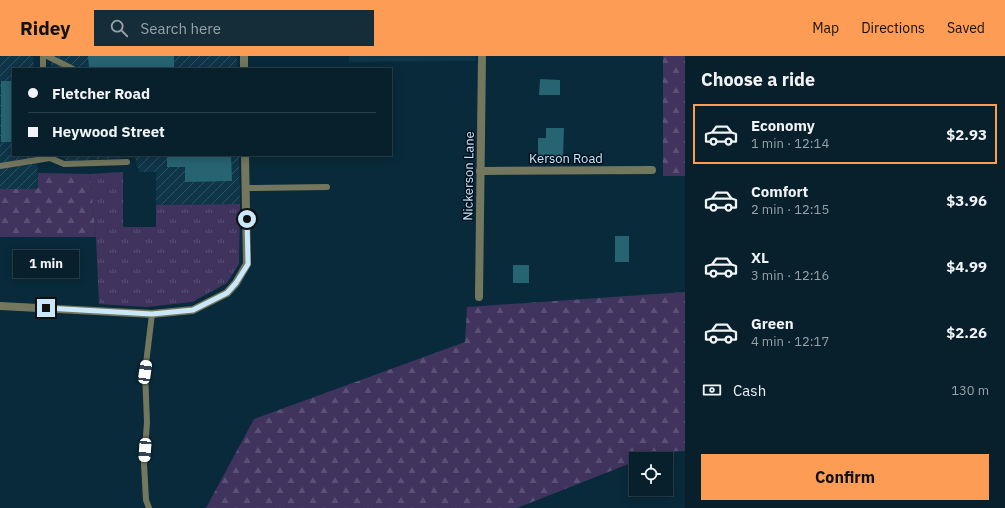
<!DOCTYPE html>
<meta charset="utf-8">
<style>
:root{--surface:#07202c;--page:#152d38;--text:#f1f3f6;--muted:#98a3a9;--line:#283e48;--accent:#fd9c55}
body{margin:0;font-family:"IBM Plex Sans",sans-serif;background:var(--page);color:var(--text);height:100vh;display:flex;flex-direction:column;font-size:15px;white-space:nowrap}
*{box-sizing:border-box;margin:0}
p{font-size:13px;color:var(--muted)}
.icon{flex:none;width:22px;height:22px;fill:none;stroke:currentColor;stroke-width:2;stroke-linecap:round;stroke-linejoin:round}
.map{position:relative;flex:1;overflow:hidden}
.panel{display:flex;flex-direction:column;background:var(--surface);width:320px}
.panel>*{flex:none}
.guide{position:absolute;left:12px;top:12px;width:380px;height:88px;border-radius:0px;box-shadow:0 2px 10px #0003,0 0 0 1px var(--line);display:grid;align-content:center;height:88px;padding:0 16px;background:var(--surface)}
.fabs{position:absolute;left:629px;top:396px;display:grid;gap:8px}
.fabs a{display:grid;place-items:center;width:44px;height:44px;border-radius:0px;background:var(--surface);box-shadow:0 2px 10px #0003,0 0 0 1px var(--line);font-size:20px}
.end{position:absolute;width:18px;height:18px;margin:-9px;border:5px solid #cbe8fb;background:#111;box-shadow:0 0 0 2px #111}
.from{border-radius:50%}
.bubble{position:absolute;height:28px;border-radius:0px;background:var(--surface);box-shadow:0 2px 10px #0003,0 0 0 1px var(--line);font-size:13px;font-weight:800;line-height:28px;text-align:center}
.car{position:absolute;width:12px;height:24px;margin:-12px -6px;border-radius:5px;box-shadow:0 0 3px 1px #0007;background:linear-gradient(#fff 24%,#345 0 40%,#fff 0 76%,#345 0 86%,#fff 0)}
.guide b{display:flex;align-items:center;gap:14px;height:38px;font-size:15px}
.guide b+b{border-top:1px solid var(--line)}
.guide i{width:10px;height:10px;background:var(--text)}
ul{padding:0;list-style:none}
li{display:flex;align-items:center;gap:12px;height:60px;margin:0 8px 6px;padding:0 8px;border:2px solid transparent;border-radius:0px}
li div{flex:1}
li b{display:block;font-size:15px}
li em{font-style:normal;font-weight:800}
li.current{border-color:var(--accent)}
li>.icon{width:36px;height:36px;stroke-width:1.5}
h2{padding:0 16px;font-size:18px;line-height:48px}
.pay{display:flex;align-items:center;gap:10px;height:44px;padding:0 16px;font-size:15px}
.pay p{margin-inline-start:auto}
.primary-button{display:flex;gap:8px;margin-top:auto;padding:8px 16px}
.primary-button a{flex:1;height:46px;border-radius:0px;background:var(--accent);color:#111;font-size:16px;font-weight:800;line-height:46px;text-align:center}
header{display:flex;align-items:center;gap:24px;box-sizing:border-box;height:56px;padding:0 20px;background:var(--accent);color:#111}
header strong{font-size:19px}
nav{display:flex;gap:22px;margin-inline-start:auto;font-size:14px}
.search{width:280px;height:36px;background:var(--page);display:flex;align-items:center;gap:10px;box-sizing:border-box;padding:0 14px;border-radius:0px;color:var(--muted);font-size:15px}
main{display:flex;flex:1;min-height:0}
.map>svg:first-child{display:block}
.built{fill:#0f3548}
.industrial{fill:url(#industrial-furrows)}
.grass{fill:url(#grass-tufts)}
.forest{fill:url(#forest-firs)}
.building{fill:#276471}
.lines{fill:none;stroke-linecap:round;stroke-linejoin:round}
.service{stroke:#73775e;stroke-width:6}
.minor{stroke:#73775e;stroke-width:8}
.route{stroke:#cbe8fb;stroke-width:5}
.labels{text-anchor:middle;stroke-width:3;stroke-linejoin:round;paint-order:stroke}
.street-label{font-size:13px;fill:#cbe8fb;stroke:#00111e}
</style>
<header>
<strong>Ridey</strong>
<div class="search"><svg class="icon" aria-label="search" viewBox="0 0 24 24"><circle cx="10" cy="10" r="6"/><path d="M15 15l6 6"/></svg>Search here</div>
<nav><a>Map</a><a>Directions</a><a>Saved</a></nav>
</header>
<main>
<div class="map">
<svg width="685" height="452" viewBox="0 0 685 452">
<defs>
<pattern id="industrial-furrows" width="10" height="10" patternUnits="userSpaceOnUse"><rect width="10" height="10" fill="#0f3548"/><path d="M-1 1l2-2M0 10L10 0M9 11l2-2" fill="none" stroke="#315263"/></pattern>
<pattern id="grass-tufts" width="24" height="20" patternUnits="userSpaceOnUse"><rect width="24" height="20" fill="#40345f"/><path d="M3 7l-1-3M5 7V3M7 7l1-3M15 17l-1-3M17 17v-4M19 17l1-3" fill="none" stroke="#5a5177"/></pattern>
<pattern id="forest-firs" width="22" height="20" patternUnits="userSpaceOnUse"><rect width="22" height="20" fill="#40345f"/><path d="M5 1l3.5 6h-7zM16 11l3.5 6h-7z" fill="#5a5177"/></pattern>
</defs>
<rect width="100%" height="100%" fill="#092a3a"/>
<polygon class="built" points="349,0 476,0 476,5 349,6"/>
<g class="industrial">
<polygon points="2,0 33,0 34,13 13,13 13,99 37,99 38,133 0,133 0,1"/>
<rect x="51" y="0" width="186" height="13"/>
<polygon points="57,99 239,99 240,148 156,149 156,116 139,116 135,101 68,105"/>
</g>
<polygon class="grass" points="123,116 123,171 156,171 156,149 240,148 239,208 227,227 192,246 147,251 99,248 96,181 90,118"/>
<g class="forest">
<rect x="663" y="0" width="22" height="120"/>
<polygon points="38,117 90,118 96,181 0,181 0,133 38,133"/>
<polygon points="685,236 685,395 659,396 640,403 636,403 636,405 517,452 206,452 254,363 465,286 467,251"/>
</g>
<g class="building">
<polygon points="88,0 174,0 174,13 89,13"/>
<polygon points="540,23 560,24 560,39 539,39"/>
<rect x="1" y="25" width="12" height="61"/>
<polygon points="546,72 564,72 563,102 538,101 538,82 546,82"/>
<polygon points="167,99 231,99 232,125 185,126 185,111 167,111"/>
<rect x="615" y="180" width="14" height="26"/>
<rect x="513" y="209" width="16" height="18"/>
</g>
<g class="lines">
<g class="service">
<polyline points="47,0 73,13"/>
<polyline points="43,13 43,0"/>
<polyline points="48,99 50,102 64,108 127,106"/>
<polyline points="0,110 50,102"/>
<polyline points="246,132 327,131"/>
<polyline points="149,452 146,444 144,408 147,366 145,316 152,258"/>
</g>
<g class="minor">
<polyline points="244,0 244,13"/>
<polyline points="480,115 652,114"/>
<polyline points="479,241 482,0"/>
<polyline points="0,250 152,258 193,254 227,237 236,227 247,208 245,99"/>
</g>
</g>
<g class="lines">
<polyline class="route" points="46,252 152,258 193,254 227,237 236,227 248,208 247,163"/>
</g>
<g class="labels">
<g class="street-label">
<text x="566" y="107">Kerson Road</text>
<text transform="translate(468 120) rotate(-89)" y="5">Nickerson Lane</text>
</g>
</g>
</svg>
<div class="fabs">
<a><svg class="icon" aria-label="locate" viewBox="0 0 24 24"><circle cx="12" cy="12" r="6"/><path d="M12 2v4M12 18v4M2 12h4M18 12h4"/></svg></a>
</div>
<i class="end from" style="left:247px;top:163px"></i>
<i class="end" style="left:46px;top:252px"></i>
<div class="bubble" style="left:13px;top:194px;width:66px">1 min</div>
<i class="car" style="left:145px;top:316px;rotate:8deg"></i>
<i class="car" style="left:145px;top:394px;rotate:184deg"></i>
<div class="guide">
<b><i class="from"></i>Fletcher Road</b>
<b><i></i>Heywood Street</b>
</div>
</div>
<section class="panel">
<h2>Choose a ride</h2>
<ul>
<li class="current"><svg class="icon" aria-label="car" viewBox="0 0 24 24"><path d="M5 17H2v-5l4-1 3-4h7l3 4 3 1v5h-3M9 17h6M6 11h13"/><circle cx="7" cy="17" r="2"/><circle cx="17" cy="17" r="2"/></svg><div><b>Economy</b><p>1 min · 12:14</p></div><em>$2.93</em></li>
<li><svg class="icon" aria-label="car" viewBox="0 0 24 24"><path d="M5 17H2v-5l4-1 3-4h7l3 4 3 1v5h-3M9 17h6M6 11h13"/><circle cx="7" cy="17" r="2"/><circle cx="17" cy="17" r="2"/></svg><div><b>Comfort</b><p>2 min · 12:15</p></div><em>$3.96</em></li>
<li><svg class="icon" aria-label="car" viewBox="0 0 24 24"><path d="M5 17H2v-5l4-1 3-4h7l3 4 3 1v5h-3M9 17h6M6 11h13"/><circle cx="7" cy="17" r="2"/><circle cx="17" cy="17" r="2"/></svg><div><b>XL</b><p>3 min · 12:16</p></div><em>$4.99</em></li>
<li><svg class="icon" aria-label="car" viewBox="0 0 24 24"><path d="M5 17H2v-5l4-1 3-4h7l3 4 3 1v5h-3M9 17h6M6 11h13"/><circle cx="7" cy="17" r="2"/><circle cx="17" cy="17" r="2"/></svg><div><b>Green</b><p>4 min · 12:17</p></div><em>$2.26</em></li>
</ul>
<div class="pay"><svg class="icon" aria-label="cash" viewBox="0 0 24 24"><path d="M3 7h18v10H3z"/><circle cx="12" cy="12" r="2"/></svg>Cash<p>130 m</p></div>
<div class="primary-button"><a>Confirm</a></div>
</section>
</main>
